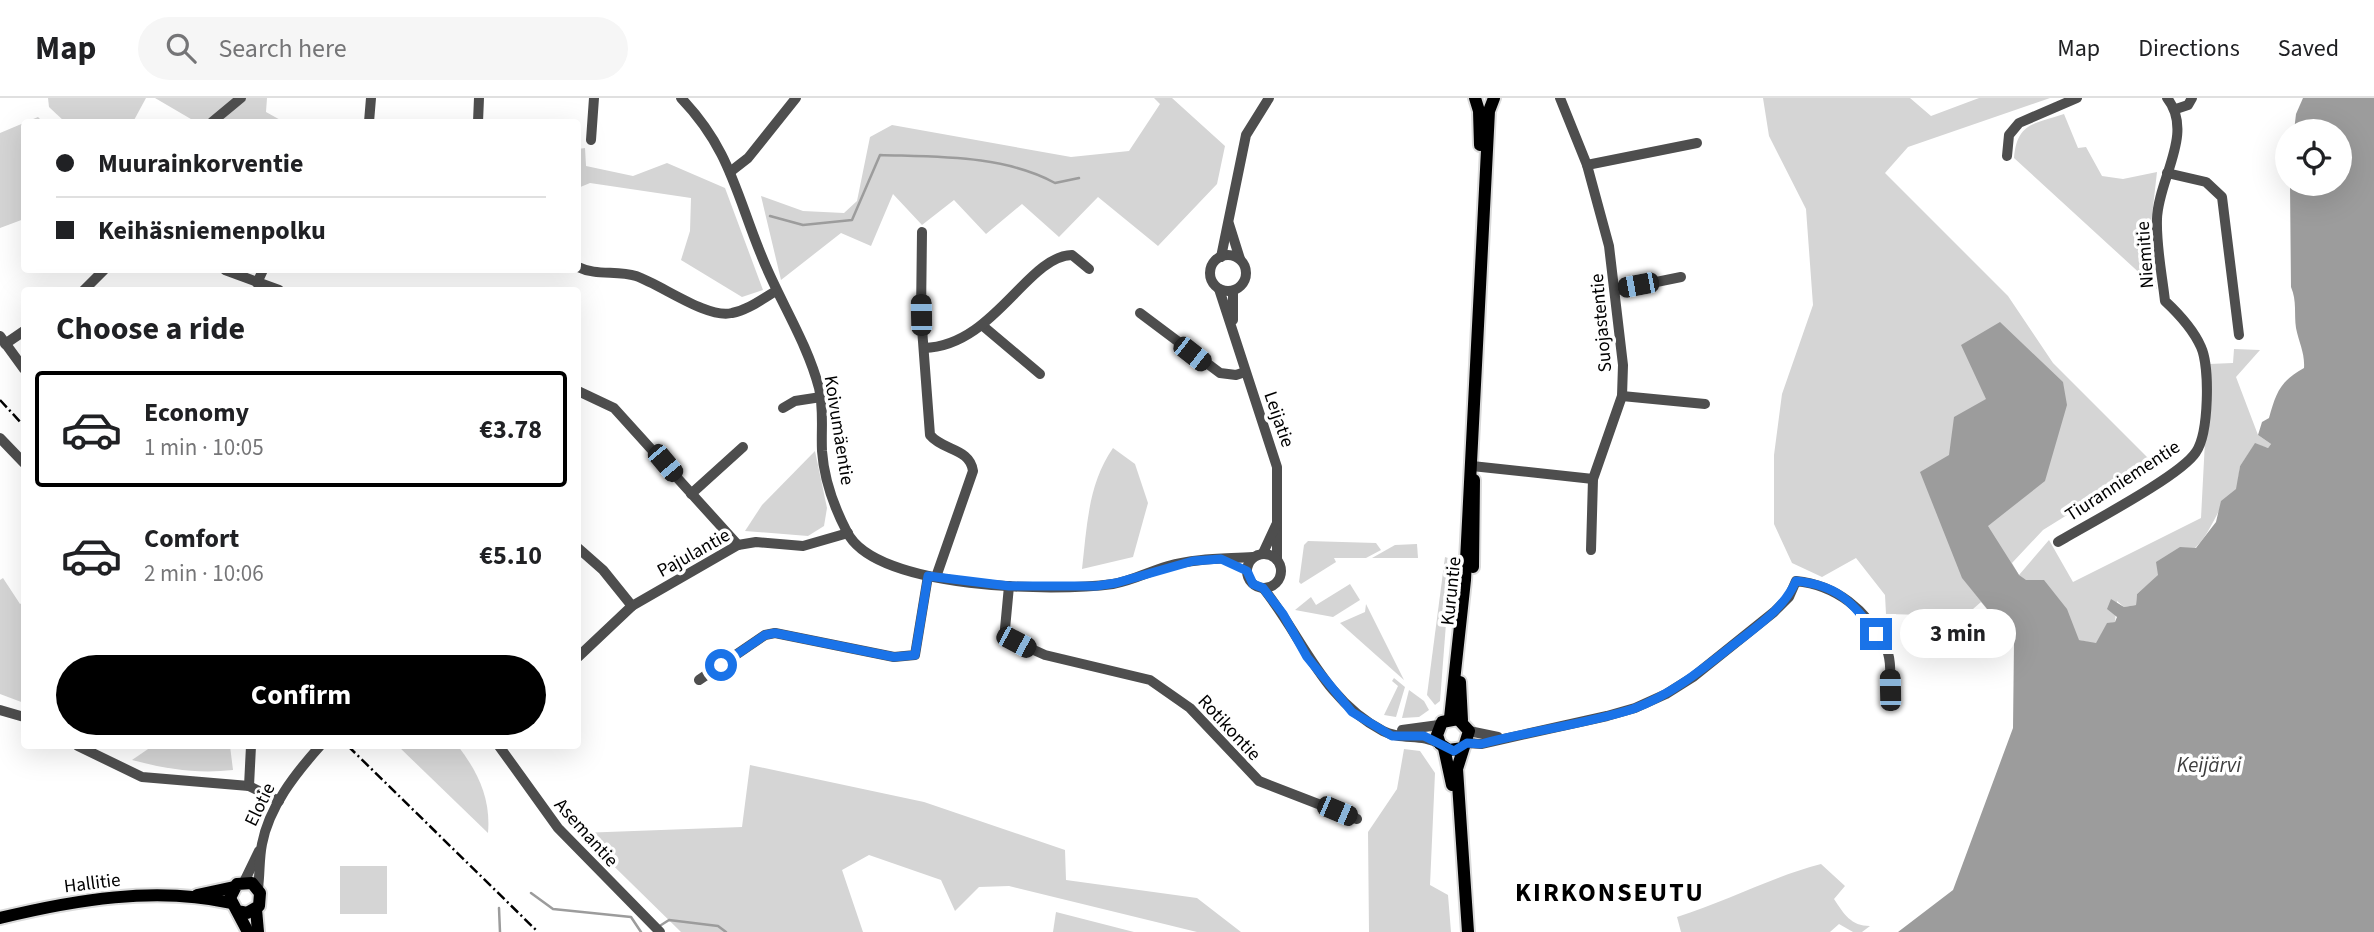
<!DOCTYPE html>
<meta charset="utf-8">
<style>
:root{--surface:#fff;--page:#f6f6f6;--text:#202124;--muted:#757577;--line:#e0e0e0;--accent:#000}
body{margin:0;font-family:"Source Sans 3",sans-serif;background:var(--page);color:var(--text);height:100vh;display:flex;flex-direction:column;font-size:26px;white-space:nowrap}
*{box-sizing:border-box;margin:0}
p{font-size:23px;color:var(--muted)}
.icon{flex:none;width:38px;height:38px;fill:none;stroke:currentColor;stroke-width:2;stroke-linecap:round;stroke-linejoin:round}
.map{position:relative;flex:1;overflow:hidden}
.sheet{position:absolute;left:21px;top:189px;width:560px;height:462px;display:flex;flex-direction:column;background:var(--surface);border-radius:7px;box-shadow:0 7px 28px #0002}
.sheet>*{flex:none}
.top-card{position:absolute;left:21px;top:21px;width:560px;height:154px;border-radius:7px;box-shadow:0 7px 28px #0002;display:grid;align-content:center;height:154px;padding:0 35px;background:var(--surface)}
.buttons{position:absolute;left:2275px;top:21px;display:grid;gap:14px}
.buttons a{display:grid;place-items:center;width:77px;height:77px;border-radius:50%;background:var(--surface);box-shadow:0 7px 28px #0002;font-size:35px}
.end{position:absolute;width:32px;height:32px;margin:-16px;border:9px solid #1a73e8;background:#fff;box-shadow:0 0 0 4px #fff}
.from{border-radius:50%}
.bubble{position:absolute;height:49px;border-radius:24px;background:var(--surface);box-shadow:0 7px 28px #0002;font-size:23px;font-weight:700;line-height:49px;text-align:center}
.car{position:absolute;width:21px;height:42px;margin:-21px -10px;border-radius:9px;box-shadow:0 0 5px 2px #0007;background:linear-gradient(#222 24%,#8ab4d8 0 40%,#222 0 76%,#8ab4d8 0 86%,#222 0)}
.top-card b{display:flex;align-items:center;gap:24px;height:66px;font-size:26px}
.top-card b+b{border-top:2px solid var(--line)}
.top-card i{width:18px;height:18px;background:var(--text)}
ul{padding:0;list-style:none}
li{display:flex;align-items:center;gap:21px;height:116px;margin:0 14px 10px;padding:0 21px;border:4px solid transparent;border-radius:7px}
li div{flex:1}
li b{display:block;font-size:26px}
li em{font-style:normal;font-weight:700}
li.active{border-color:var(--accent)}
li>.icon{width:63px;height:63px;stroke-width:1.5}
h2{padding:0 35px;font-size:32px;line-height:84px}
.cta{display:flex;gap:14px;margin-top:auto;padding:14px 35px}
.cta a{flex:1;height:80px;border-radius:42px;background:var(--accent);color:#fff;font-size:28px;font-weight:700;line-height:80px;text-align:center}
header{display:flex;align-items:center;gap:42px;box-sizing:border-box;height:98px;padding:0 35px;background:var(--surface);border-bottom:2px solid var(--line)}
header strong{font-size:33px}
nav{display:flex;gap:38px;margin-inline-start:auto;font-size:24px}
.search{width:490px;height:63px;background:var(--page);display:flex;align-items:center;gap:18px;box-sizing:border-box;padding:0 24px;border-radius:38px;color:var(--muted);font-size:26px}
.map>svg:first-child{display:block}
.green{fill:#d5d5d5}
.water{fill:#9c9c9c}
.lines{fill:none;stroke-linecap:round;stroke-linejoin:round}
.stream{stroke:#9c9c9c;stroke-width:2.5}
.major-casing{stroke:#dbdbdb;stroke-width:16}
.minor{stroke:#4e4e4e;stroke-width:10}
.major{stroke:#000;stroke-width:12}
.rail{stroke:#000;stroke-width:2.5;stroke-dasharray:10 3.5 2 3.5;stroke-linecap:butt}
.route{stroke:#1a73e8;stroke-width:9}
.labels{text-anchor:middle;stroke-width:7;stroke-linejoin:round;paint-order:stroke}
.street-label{font-size:19px;fill:#000;stroke:#fff}
.water-label{font-size:21px;font-style:italic;fill:#3d3d3d;stroke:#fff}
.district-label{font-size:26px;font-weight:bold;letter-spacing:2px;fill:#000;stroke:#fff}
</style>
<header>
<strong>Map</strong>
<div class="search"><svg class="icon" aria-label="search" viewBox="0 0 24 24"><circle cx="10" cy="10" r="6"/><path d="M15 15l6 6"/></svg>Search here</div>
<nav><a>Map</a><a>Directions</a><a>Saved</a></nav>
</header>
<div class="map">
<svg width="2374" height="834" viewBox="0 0 2374 834">
<rect width="100%" height="100%" fill="#fff"/>
<g class="green">
<polygon points="48,0 146,0 133,24 65,24 49,9"/>
<polygon points="155,0 267,0 266,14 284,24 196,24"/>
<polygon points="1154,0 1172,0 1225,48 1217,86 1158,148 1098,99 1059,139 1022,106 986,136 954,102 922,127 893,96 871,148 841,135 781,182 761,98 803,113 844,115 857,103 870,39 892,27 1071,59 1129,53 1160,6"/>
<path d="M 1763,0 L 1910,0 L 1931,18 L 1979,0 L 2050,0 L 1908,49 L 1885,75 L 2008,198 L 2053,265 L 2152,364 L 2043,432 L 2012,465 L 2019,477 L 2049,442 L 2073,484 L 2201,420 L 2209,266 L 2233,265 L 2234,251 L 2260,252 L 2236,279 L 2258,337 L 2271,346 L 2268,350 L 2255,346 L 2240,368 L 2237,391 C 2217,406 2215,429 2197,448 C 2181,466 2155,479 2137,496 L 2136,507 L 2124,509 L 2117,503 L 2115,524 L 2107,526 L 2096,546 L 2079,542 L 2014,544 L 1981,504 L 1965,518 L 1886,516 L 1885,497 L 1856,460 L 1822,479 L 1792,465 L 1774,426 L 1774,357 L 1782,296 L 1813,207 L 1806,111 L 1769,38 Z"/>
<path d="M 2064,16 L 2078,50 L 2086,49 L 2102,78 L 2123,81 L 2157,74 L 2149,144 L 2157,191 L 2014,60 C 2017,25 2034,26 2064,16 Z"/>
<polygon points="38,19 43,24 24,24 24,121 0,130 0,35"/>
<polygon points="585,50 586,68 633,78 667,65 725,90 763,192 742,199 681,162 690,133 691,100 590,85 578,90 578,51"/>
<path d="M 1113,350 L 1135,366 L 1148,405 L 1133,459 L 1082,471 C 1087,428 1088,386 1113,350 Z"/>
<polygon points="815,353 827,410 824,428 808,438 745,433 762,407"/>
<polygon points="1308,443 1376,445 1381,452 1366,460 1334,460 1336,464 1301,486 1299,484 1304,447"/>
<polygon points="1417,446 1418,460 1372,460 1395,447"/>
<polygon points="1445,459 1451,461 1440,603 1435,607 1427,597"/>
<polygon points="3,480 20,506 24,504 24,605 0,596 0,482"/>
<polygon points="1350,486 1360,502 1333,519 1295,512 1311,499 1316,507"/>
<polygon points="1366,506 1404,582 1340,525 1365,514"/>
<polygon points="1394,580 1405,589 1396,619 1384,617 1398,588 1392,583"/>
<polygon points="1409,592 1424,603 1429,612 1419,619 1402,620"/>
<path d="M 230,648 L 233,672 C 197,676 166,671 132,662 L 151,649 Z"/>
<path d="M 398,648 L 458,648 C 478,674 491,701 488,735 Z"/>
<polygon points="1404,651 1420,653 1435,675 1430,787 1448,797 1451,834 1369,834 1368,734 1397,691"/>
<polygon points="750,667 924,704 1065,752 1066,782 1197,800 1241,834 1197,834 1009,788 979,789 955,813 941,782 869,757 842,772 863,834 681,834 580,735 742,729"/>
<path d="M 1821,766 L 1845,788 L 1834,801 C 1844,816 1851,828 1870,828 L 1862,834 L 1853,834 L 1839,826 L 1830,834 L 1681,834 L 1677,819 C 1727,803 1771,779 1821,766 Z"/>
<rect x="340" y="768" width="47" height="48"/>
<polygon points="1056,814 1134,834 1053,834"/>
</g>
<path class="water" d="M 2303,0 L 2374,0 L 2374,834 L 1898,834 L 1953,792 L 2013,630 L 2014,544 L 1962,480 L 1920,374 L 1949,357 L 1954,319 L 1986,301 L 1961,247 L 2000,224 L 2063,284 L 2067,307 L 2045,383 L 1988,428 L 2019,477 L 2026,482 L 2044,482 L 2067,511 L 2079,542 L 2096,545 L 2107,525 L 2115,524 L 2117,519 L 2107,511 L 2111,501 L 2124,509 L 2136,507 L 2137,496 L 2158,477 L 2156,464 L 2180,449 L 2196,450 L 2216,424 L 2221,403 L 2236,391 L 2240,368 L 2255,345 L 2268,350 L 2271,346 L 2258,337 L 2262,324 L 2269,320 C 2276,295 2280,283 2304,270 C 2305,255 2299,245 2296,230 C 2294,216 2297,203 2291,189 L 2290,86 L 2340,86 L 2340,33 L 2294,33 L 2296,16 Z"/>
<g class="lines">
<g class="stream">
<path d="M 770,118 L 803,127 L 852,122 L 880,57 C 937,59 1004,57 1055,85 L 1079,80"/>
<polyline points="531,795 553,811 631,819 641,834"/>
<polyline points="499,810 500,834"/>
<polyline points="658,829 669,822 718,828 726,834"/>
</g>
<defs>
<g id="major">
<polyline points="1475,0 1479,13 1480,47"/>
<polyline points="1473,469 1474,382"/>
<polyline points="1460,584 1462,622"/>
<polyline points="1450,620 1465,482 1489,13 1494,0"/>
<polyline points="1444,650 1452,687"/>
<polyline points="1463,650 1449,652 1440,646 1437,637 1442,624 1458,621 1469,633 1457,671 1468,834"/>
<polyline points="197,797 234,789"/>
<polyline points="256,811 258,834"/>
<polyline points="237,813 247,815 259,808 260,795 252,785 237,786 230,800 248,834"/>
<path d="M 0,820 C 74,802 155,788 231,805"/>
</g>
</defs>
<use href="#major" class="major-casing"/>
<g class="minor">
<path d="M 681,0 C 730,51 736,96 762,159 C 779,202 807,244 819,290 C 824,310 821,332 822,353 C 824,381 834,409 847,434 C 876,492 1056,494 1113,486 C 1132,483 1150,473 1168,468 C 1196,460 1224,461 1253,459"/>
<polyline points="1560,0 1587,67 1609,148 1623,267 1622,298 1593,381 1591,452"/>
<polyline points="2176,11 2188,7 2192,0"/>
<polyline points="212,24 241,0"/>
<polyline points="369,24 371,0"/>
<polyline points="478,24 479,0"/>
<polyline points="591,42 594,0"/>
<polyline points="2007,58 2009,37 2019,25 2077,0"/>
<polyline points="1587,67 1697,45"/>
<polyline points="730,74 748,60 796,0"/>
<polyline points="2167,75 2206,84 2222,99 2239,237"/>
<polyline points="1229,126 1240,161"/>
<path d="M 922,134 L 921,217 L 930,337 C 943,353 970,350 973,373 L 936,479"/>
<circle cx="1228" cy="175" r="18"/>
<polyline points="1221,159 1246,37 1269,0"/>
<path d="M 578,169 C 596,178 617,172 636,178 C 662,187 707,221 732,215 C 748,212 762,201 776,193"/>
<polyline points="225,172 279,192"/>
<polyline points="257,185 263,172"/>
<polyline points="1219,191 1277,369 1277,462"/>
<polyline points="84,192 104,172"/>
<polyline points="1617,192 1681,179"/>
<polyline points="1233,193 1233,222"/>
<polyline points="1140,215 1220,275 1236,277 1245,274"/>
<polyline points="983,228 1040,276"/>
<polyline points="0,238 24,271"/>
<polyline points="5,246 24,233"/>
<path d="M 924,250 C 994,248 1027,158 1072,157 L 1089,171"/>
<polyline points="578,293 614,310 738,447"/>
<polyline points="1622,298 1705,306"/>
<polyline points="783,310 795,303 821,299"/>
<polyline points="0,340 24,365"/>
<polyline points="1472,368 1593,381"/>
<polyline points="691,396 743,349"/>
<path d="M 2058,444 C 2086,427 2181,378 2196,354 C 2209,335 2210,269 2201,249 C 2193,231 2179,216 2165,203 C 2162,176 2156,148 2157,121 C 2158,81 2195,35 2167,0"/>
<polyline points="578,450 603,472 632,508"/>
<polyline points="1263,455 1276,427"/>
<circle cx="1264" cy="473" r="17"/>
<polyline points="1009,488 1005,531 1016,544 1045,557 1150,582 1190,610 1259,683 1357,721"/>
<path d="M 1263,490 C 1303,540 1323,602 1383,633 C 1402,643 1421,635 1440,646"/>
<polyline points="578,559 632,508 738,447 756,444 803,448 848,435"/>
<polyline points="699,582 765,537 775,535 894,559 915,557 928,478"/>
<polyline points="0,612 24,619"/>
<polyline points="1402,632 1439,627"/>
<polyline points="1469,633 1498,639"/>
<path d="M 1467,645 L 1481,646 L 1607,618 L 1635,610 L 1666,596 L 1693,579 L 1774,514 L 1789,499 L 1796,483 C 1836,487 1867,512 1885,548 C 1892,560 1890,578 1890,592"/>
<polyline points="78,648 142,679 249,688 279,703"/>
<polyline points="499,648 558,730 660,834"/>
<polyline points="249,688 251,648"/>
<polyline points="244,784 259,753"/>
<path d="M 258,790 C 260,776 259,761 262,746 C 269,709 295,676 320,648"/>
</g>
<use href="#major" class="major"/>
<g class="rail">
<polyline points="0,302 24,328"/>
<polyline points="348,648 538,834"/>
</g>
</g>
<g class="lines">
<path class="route" d="M 721,567 L 765,537 L 775,535 L 894,559 L 915,557 L 928,478 L 1009,488 L 1096,488 L 1116,485 L 1193,463 L 1221,461 L 1247,473 L 1253,486 L 1263,490 L 1283,516 L 1307,559 L 1352,614 L 1392,638 L 1424,638 L 1454,653 L 1467,645 L 1481,646 C 1530,633 1586,626 1633,611 C 1672,597 1705,569 1737,544 C 1760,526 1784,510 1796,483 C 1838,487 1852,504 1876,536"/>
</g>
<g class="labels">
<g class="street-label">
<text transform="translate(2144 157) rotate(-94)" y="7">Niemitie</text>
<text transform="translate(1600 225) rotate(-95)" y="7">Suojastentie</text>
<text transform="translate(1280 321) rotate(71)" y="7">Leijatie</text>
<text transform="translate(840 332) rotate(81)" y="7">Koivumäentie</text>
<text transform="translate(2122 382) rotate(-33)" y="7">Tiuranniementie</text>
<text transform="translate(693 454) rotate(-29)" y="7">Pajulantie</text>
<text transform="translate(1450 493) rotate(-84)" y="7">Kuruntie</text>
<text transform="translate(1230 629) rotate(47)" y="7">Rotikontie</text>
<text transform="translate(259 706) rotate(-64)" y="7">Elotie</text>
<text transform="translate(587 734) rotate(48)" y="7">Asemantie</text>
<text transform="translate(92 784) rotate(-7)" y="7">Hallitie</text>
</g>
<g class="water-label">
<text x="2209" y="674">Keijärvi</text>
</g>
<g class="district-label">
<text x="1610" y="803">KIRKONSEUTU</text>
</g>
</g>
</svg>
<div class="buttons">
<a><svg class="icon" aria-label="locate" viewBox="0 0 24 24"><circle cx="12" cy="12" r="6"/><path d="M12 2v4M12 18v4M2 12h4M18 12h4"/></svg></a>
</div>
<i class="end from" style="left:721px;top:567px"></i>
<i class="end" style="left:1876px;top:536px"></i>
<div class="bubble" style="left:1900px;top:511px;width:116px">3 min</div>
<i class="car" style="left:1638px;top:187px;rotate:259deg"></i>
<i class="car" style="left:921px;top:217px;rotate:359deg"></i>
<i class="car" style="left:1192px;top:256px;rotate:128deg"></i>
<i class="car" style="left:665px;top:365px;rotate:140deg"></i>
<i class="car" style="left:1016px;top:544px;rotate:118deg"></i>
<i class="car" style="left:1890px;top:592px;rotate:359deg"></i>
<i class="car" style="left:1337px;top:713px;rotate:113deg"></i>
<div class="top-card">
<b><i class="from"></i>Muurainkorventie</b>
<b><i></i>Keihäsniemenpolku</b>
</div>
<section class="sheet">
<h2>Choose a ride</h2>
<ul>
<li class="active"><svg class="icon" aria-label="car" viewBox="0 0 24 24"><path d="M5 17H2v-5l4-1 3-4h7l3 4 3 1v5h-3M9 17h6M6 11h13"/><circle cx="7" cy="17" r="2"/><circle cx="17" cy="17" r="2"/></svg><div><b>Economy</b><p>1 min · 10:05</p></div><em>€3.78</em></li>
<li><svg class="icon" aria-label="car" viewBox="0 0 24 24"><path d="M5 17H2v-5l4-1 3-4h7l3 4 3 1v5h-3M9 17h6M6 11h13"/><circle cx="7" cy="17" r="2"/><circle cx="17" cy="17" r="2"/></svg><div><b>Comfort</b><p>2 min · 10:06</p></div><em>€5.10</em></li>
</ul>
<div class="cta"><a>Confirm</a></div>
</section>
</div>
